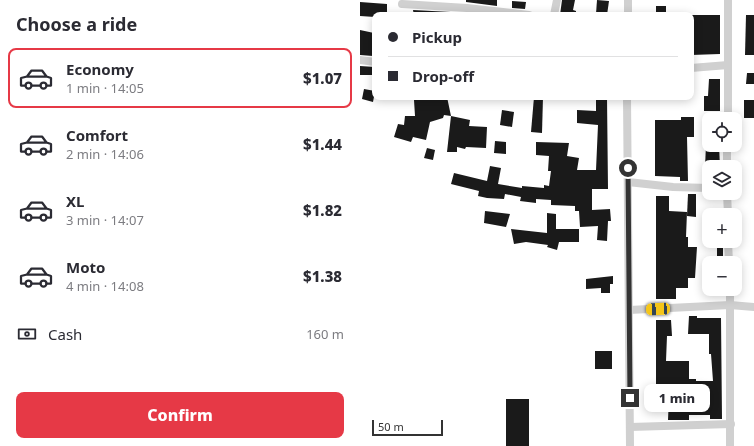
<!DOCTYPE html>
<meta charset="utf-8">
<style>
:root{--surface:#fff;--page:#f7f7f7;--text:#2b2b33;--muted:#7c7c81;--line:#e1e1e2;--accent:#e63946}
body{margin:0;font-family:"Noto Sans",sans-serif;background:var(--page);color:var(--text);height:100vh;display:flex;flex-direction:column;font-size:15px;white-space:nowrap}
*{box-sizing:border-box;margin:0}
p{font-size:13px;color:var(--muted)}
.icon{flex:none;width:22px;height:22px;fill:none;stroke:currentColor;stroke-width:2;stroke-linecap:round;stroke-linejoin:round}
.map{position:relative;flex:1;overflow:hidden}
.sheet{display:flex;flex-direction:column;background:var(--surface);width:360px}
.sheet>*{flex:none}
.hud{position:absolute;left:12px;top:12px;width:322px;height:88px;border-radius:8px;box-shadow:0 2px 10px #0003;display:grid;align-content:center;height:88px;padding:0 16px;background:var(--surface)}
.controls{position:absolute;left:342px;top:112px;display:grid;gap:8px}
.controls a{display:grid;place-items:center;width:40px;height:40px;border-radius:8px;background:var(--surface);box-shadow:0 2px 10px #0003;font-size:20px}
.scale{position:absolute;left:12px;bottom:10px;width:71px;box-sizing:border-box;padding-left:4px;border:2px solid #333;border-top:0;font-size:11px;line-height:14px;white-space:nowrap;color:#333;-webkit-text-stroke:3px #fff;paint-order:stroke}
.end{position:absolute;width:18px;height:18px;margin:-9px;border:5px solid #333;background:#fff;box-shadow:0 0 0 2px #fff}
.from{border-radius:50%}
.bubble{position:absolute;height:28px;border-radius:8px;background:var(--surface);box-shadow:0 2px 10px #0003;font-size:13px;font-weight:800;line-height:28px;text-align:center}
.car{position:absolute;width:12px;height:24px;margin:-12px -6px;border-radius:5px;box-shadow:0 0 3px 1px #0007;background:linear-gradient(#f5c518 24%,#345 0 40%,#f5c518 0 76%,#345 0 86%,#f5c518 0)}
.hud b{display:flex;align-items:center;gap:14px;height:38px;font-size:15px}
.hud b+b{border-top:1px solid var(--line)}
.hud i{width:10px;height:10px;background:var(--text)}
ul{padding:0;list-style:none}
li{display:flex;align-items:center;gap:12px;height:60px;margin:0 8px 6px;padding:0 8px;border:2px solid transparent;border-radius:8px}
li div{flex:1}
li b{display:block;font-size:15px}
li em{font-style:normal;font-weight:800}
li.current{border-color:var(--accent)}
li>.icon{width:36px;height:36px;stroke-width:1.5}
h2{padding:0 16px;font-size:18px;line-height:48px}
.pay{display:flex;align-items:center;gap:10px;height:44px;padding:0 16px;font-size:15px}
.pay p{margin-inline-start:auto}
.action{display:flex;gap:8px;margin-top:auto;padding:8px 16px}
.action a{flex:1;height:46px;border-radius:8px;background:var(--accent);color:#fff;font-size:16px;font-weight:800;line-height:46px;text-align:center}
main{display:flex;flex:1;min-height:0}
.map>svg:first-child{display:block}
.building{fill:#1a1a1a}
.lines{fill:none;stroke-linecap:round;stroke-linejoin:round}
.minor{stroke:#d0d0d0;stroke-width:8}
.route{stroke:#333;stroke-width:5}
</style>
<main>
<section class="sheet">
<h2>Choose a ride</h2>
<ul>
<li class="current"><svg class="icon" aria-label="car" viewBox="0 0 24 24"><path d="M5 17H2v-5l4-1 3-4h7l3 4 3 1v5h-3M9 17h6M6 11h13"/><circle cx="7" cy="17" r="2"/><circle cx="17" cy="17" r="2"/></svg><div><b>Economy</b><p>1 min · 14:05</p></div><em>$1.07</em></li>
<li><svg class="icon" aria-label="car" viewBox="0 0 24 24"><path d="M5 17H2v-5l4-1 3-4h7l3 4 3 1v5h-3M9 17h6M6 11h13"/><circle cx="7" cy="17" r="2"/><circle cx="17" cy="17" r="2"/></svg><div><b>Comfort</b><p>2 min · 14:06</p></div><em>$1.44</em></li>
<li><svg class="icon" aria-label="car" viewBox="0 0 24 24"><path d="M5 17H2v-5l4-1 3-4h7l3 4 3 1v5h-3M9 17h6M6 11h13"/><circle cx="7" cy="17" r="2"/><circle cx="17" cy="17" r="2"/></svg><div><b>XL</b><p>3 min · 14:07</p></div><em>$1.82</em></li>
<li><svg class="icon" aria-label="car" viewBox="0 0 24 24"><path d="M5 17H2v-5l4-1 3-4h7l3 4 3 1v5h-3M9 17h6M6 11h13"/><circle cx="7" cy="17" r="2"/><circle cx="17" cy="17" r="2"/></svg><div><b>Moto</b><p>4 min · 14:08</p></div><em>$1.38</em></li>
</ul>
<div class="pay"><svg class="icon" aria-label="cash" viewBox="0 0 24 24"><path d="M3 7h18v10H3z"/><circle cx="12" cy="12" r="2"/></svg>Cash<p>160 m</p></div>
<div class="action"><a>Confirm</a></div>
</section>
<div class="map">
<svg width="394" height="446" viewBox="0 0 394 446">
<rect width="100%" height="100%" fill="#fff"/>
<g class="building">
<polygon points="106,0 137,0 137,6 106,2"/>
<polygon points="202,0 215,0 213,10 216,11 216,15 200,15"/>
<polygon points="237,0 249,1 247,15 236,14"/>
<polygon points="152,1 166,2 165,9 152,8"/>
<polygon points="0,2 27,4 27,15 16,14 15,17 0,16"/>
<rect x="296" y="6" width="10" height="9"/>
<polygon points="53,10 91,12 90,15 54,15"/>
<polygon points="331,15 360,15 360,54 331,55"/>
<polygon points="386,15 394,15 394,55 385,55"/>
<polygon points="0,30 14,33 13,56 0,55"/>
<polygon points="0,66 15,67 15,75 0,75"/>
<polygon points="387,73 394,73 394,84 386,84"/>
<polygon points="349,79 360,79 360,111 344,111 344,96 348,96"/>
<polygon points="4,89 15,91 13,102 2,99"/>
<polygon points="69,97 87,97 91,116 84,115 83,118 70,122 66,140 53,137 51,142 34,137 38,124 44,125 45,116 55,116 54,100 70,99"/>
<polygon points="174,97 183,97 182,133 171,132"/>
<polygon points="236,97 247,97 248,189 232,189 232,210 250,209 251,221 248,221 247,241 237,240 238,226 220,227 219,211 215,211 215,206 191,205 191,200 176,199 176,203 160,201 161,197 145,194 144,199 127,198 118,196 119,191 91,184 94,173 127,181 130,166 141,168 138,184 162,188 162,186 184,188 184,185 189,186 191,171 188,171 189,156 176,155 176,142 209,143 207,156 219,158 217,170 236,170 238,125 217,123 217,110 236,111"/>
<rect x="384" y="100" width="10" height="18"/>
<polygon points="142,110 154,112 152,127 140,125"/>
<polygon points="91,116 110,120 109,126 127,127 126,148 106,147 105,149 97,147 97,152 87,152"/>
<polygon points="321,117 334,117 334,137 327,137 328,181 320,181 320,177 295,176 295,120 321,120"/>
<polygon points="135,141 146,142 146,154 134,153"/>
<polygon points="346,145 359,145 360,167 345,167"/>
<polygon points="67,148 75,150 73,160 64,158"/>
<polygon points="328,194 336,194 336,217 327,216"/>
<polygon points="296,196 309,196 309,211 327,212 326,237 328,237 328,247 337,247 335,278 328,278 328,288 316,288 316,299 296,299"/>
<polygon points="125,211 150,214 146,227 124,223"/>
<polygon points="187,213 196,214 196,229 219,229 219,242 199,242 197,250 187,247 188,245 166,242 154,244 151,229 187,233"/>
<polygon points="357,242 363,243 363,258 357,258"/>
<polygon points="253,276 253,284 250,284 250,293 241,293 241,288 226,289 226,279"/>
<polygon points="329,316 337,316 337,318 361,318 362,419 350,419 350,415 329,415 329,420 308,420 309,396 296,396 296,320 311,320 312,336 307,336 306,361 329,361 329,379 336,379 336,381 353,381 351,354 349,354 349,334 328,334"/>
<rect x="235" y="351" width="17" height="18"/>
<rect x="146" y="399" width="23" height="47"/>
</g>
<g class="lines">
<g class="minor">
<polyline points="42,4 107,8 169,15"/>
<polyline points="194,15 197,0"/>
<polyline points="268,15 268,0"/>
<polyline points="0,60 15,62"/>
<polyline points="331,68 368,65"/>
<polyline points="267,97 270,446"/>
<polyline points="368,119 368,0"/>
<polyline points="367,167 367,145"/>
<polyline points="268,182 313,187 349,188"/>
<polyline points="367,193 368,215"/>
<polyline points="368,241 369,263"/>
<polyline points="370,289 370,446"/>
<polyline points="269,310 370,305 394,307"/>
<polyline points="270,427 371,424"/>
</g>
</g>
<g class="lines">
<polyline class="route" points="268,168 270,398"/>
</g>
</svg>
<div class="controls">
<a><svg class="icon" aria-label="locate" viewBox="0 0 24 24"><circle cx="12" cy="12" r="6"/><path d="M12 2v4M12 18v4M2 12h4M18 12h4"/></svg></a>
<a><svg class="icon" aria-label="layers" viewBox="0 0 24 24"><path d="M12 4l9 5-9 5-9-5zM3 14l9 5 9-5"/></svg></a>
<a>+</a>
<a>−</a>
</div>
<div class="scale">50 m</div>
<i class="end from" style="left:268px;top:168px"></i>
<i class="end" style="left:270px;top:398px"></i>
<div class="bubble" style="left:284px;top:384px;width:66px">1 min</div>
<i class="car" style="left:298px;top:309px;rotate:267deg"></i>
<div class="hud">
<b><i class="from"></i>Pickup</b>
<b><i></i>Drop-off</b>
</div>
</div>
</main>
